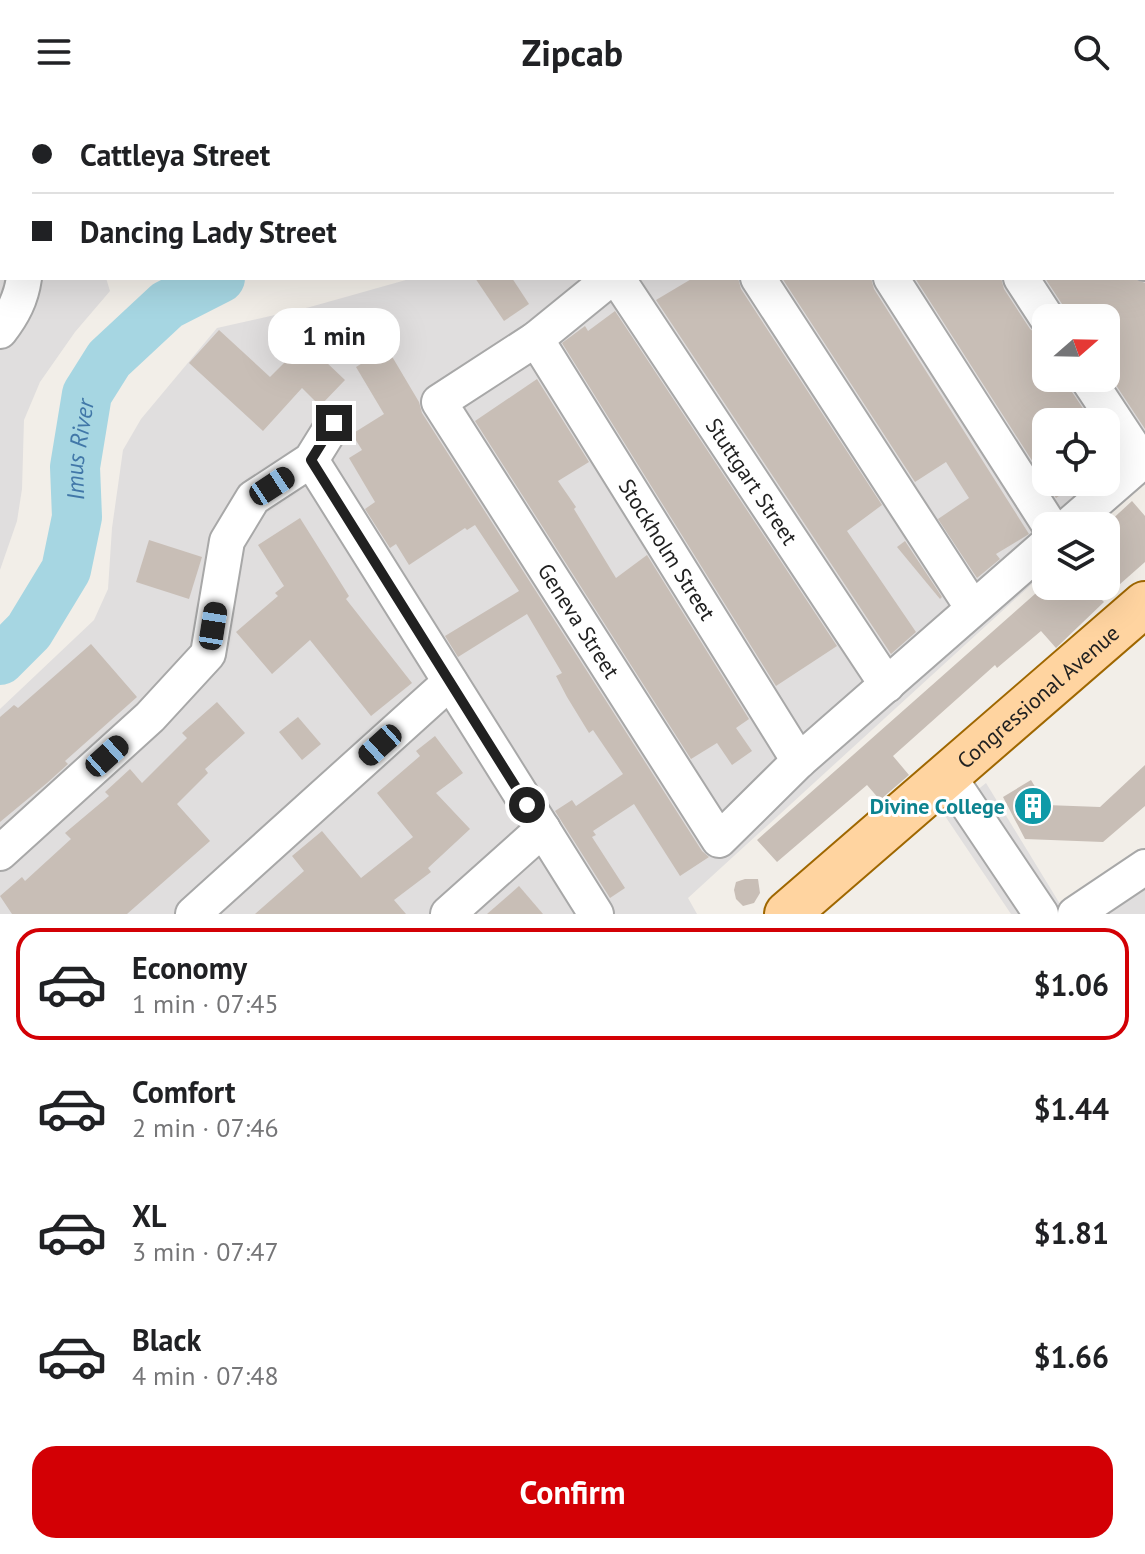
<!DOCTYPE html>
<meta charset="utf-8">
<style>
:root{--surface:#fff;--page:#f6f6f6;--text:#202124;--muted:#757577;--line:#e0e0e0;--accent:#d30005}
body{margin:0;font-family:"PT Sans",sans-serif;background:var(--page);color:var(--text);height:100vh;display:flex;flex-direction:column;font-size:30px;white-space:nowrap}
*{box-sizing:border-box;margin:0}
p{font-size:26px;color:var(--muted)}
.icon{flex:none;width:44px;height:44px;fill:none;stroke:currentColor;stroke-width:2;stroke-linecap:round;stroke-linejoin:round}
.map{position:relative;height:810px;overflow:hidden}
.details{display:flex;flex-direction:column;background:var(--surface);flex:1}
.details>*{flex:none}
.guide{position:absolute;left:0px;top:0px;width:1146px;height:176px;box-shadow:0 8px 32px #0002;display:grid;align-content:center;height:176px;padding:0 32px;background:var(--surface)}
.needle{width:52px;rotate:70deg}
.buttons{position:absolute;left:1032px;top:200px;display:grid;gap:16px}
.buttons a{display:grid;place-items:center;width:88px;height:88px;border-radius:16px;background:var(--surface);box-shadow:0 8px 32px #0002;font-size:40px}
.end{position:absolute;width:36px;height:36px;margin:-18px;border:10px solid #212121;background:#fff;box-shadow:0 0 0 4px #fff}
.from{border-radius:50%}
.bubble{position:absolute;height:56px;border-radius:24px;background:var(--surface);box-shadow:0 8px 32px #0002;font-size:26px;font-weight:700;line-height:56px;text-align:center}
.car{position:absolute;width:24px;height:48px;margin:-24px -12px;border-radius:10px;box-shadow:0 0 6px 2px #0007;background:linear-gradient(#222 24%,#8ab4d8 0 40%,#222 0 76%,#8ab4d8 0 86%,#222 0)}
.guide b{display:flex;align-items:center;gap:28px;height:76px;font-size:30px}
.guide b+b{border-top:2px solid var(--line)}
.guide i{width:20px;height:20px;background:var(--text)}
ul{padding:14px 0 0;list-style:none}
li{display:flex;align-items:center;gap:24px;height:112px;margin:0 16px 12px;padding:0 16px;border:4px solid transparent;border-radius:24px}
li div{flex:1}
li b{display:block;font-size:30px}
li em{font-style:normal;font-weight:700}
li.current{border-color:var(--accent)}
li>.icon{width:72px;height:72px;stroke-width:1.5}
.cta{display:flex;gap:16px;margin-top:auto;padding:16px 32px}
.cta a{flex:1;height:92px;border-radius:24px;background:var(--accent);color:#fff;font-size:32px;font-weight:700;line-height:92px;text-align:center}
header{display:flex;justify-content:space-between;align-items:center;height:104px;padding:0 32px;background:var(--surface);font-size:36px;font-weight:700}
.map>svg:first-child{display:block}
.residential{fill:#e0dede;fill-rule:evenodd}
.lines{fill:none;stroke-linecap:round;stroke-linejoin:round}
.river{stroke:#a6d6e2;stroke-width:50}
.building{fill:#c8beb6}
.minor-casing{stroke:#a8a8a8;stroke-width:38}
.major-casing{stroke:#9f6700;stroke-width:48}
.minor{stroke:#fff;stroke-width:34}
.major{stroke:#ffd4a0;stroke-width:44}
.route{stroke:#212121;stroke-width:10}
.labels{text-anchor:middle;stroke-width:6;stroke-linejoin:round;paint-order:stroke}
.street-label{font-size:22px;fill:#212121;stroke:#fff}
.culture-label{font-size:22px;font-weight:bold;fill:#0d838f;stroke:#fff;text-anchor:end}
.water-label{font-size:24px;font-style:italic;fill:#4177a8;stroke:#fff}
</style>
<header><svg class="icon" aria-label="menu" viewBox="0 0 24 24"><path d="M4 6h16M4 12h16M4 18h16"/></svg>Zipcab<svg class="icon" aria-label="search" viewBox="0 0 24 24"><circle cx="10" cy="10" r="6"/><path d="M15 15l6 6"/></svg></header>
<div class="map">
<svg width="1145" height="810" viewBox="0 0 1145 810">
<rect width="100%" height="100%" fill="#f2eee8"/>
<g class="residential">
<polygon points="0,0 45,2 2,2 2,174 106,174 110,187 75,228 40,278 24,316 22,385 17,417 0,466"/>
<polygon points="217,0 518,0 513,2"/>
<path d="M 718,0 L 1145,0 L 1145,377 L 1096,422 L 1046,422 L 1046,467 L 688,794 L 697,810 L 0,810 L 0,605 L 94,516 L 108,485 L 112,424 L 123,346 L 141,315 L 217,224 L 310,203 L 413,174 L 1144,174 L 1144,2 L 715,2 ZM 1046,214 L 1106,214 L 1106,274 L 1046,274 ZM 1046,318 L 1106,318 L 1106,378 L 1046,378 Z"/>
<polygon points="986,679 1060,800 1145,744 1145,810 1011,810 945,712"/>
</g>
<g class="lines">
<g class="river">
<polyline points="628,2 631,0"/>
<path id="s1" d="M 0,556 L 29,527 L 66,466 L 77,413 L 75,363 L 87,290 L 109,255 L 167,201 L 220,174"/>
</g>
</g>
<g class="building">
<polygon points="475,174 512,174 529,200 504,217"/>
<polygon points="693,174 738,174 741,185 882,401 847,427 916,528 891,550 656,196"/>
<polygon points="782,174 871,174 874,185 1029,430 996,450 1000,455 977,474 938,415 969,394 946,358 915,378"/>
<polygon points="915,174 1001,174 1004,185 1030,225 1041,233 1037,235 1046,249 1046,274 1067,274 1070,285 1092,318 1046,318 1046,378 1079,378 1056,394"/>
<polygon points="1045,174 1132,174 1145,179 1145,325 1106,266 1106,214 1067,214 1064,203"/>
<polygon points="615,207 837,542 776,582 562,239 585,222 588,227"/>
<polygon points="219,226 270,273 305,238 345,276 320,302 302,284 263,327 189,259"/>
<polygon points="387,244 419,298 422,309 702,747 709,753 680,772 634,700 593,727 596,731 592,733 625,784 610,794 555,707 572,696 576,702 623,670 593,626 589,629 567,593 556,572 562,569 527,510 458,553 445,532 519,487 475,421 467,426 465,424 409,461 396,440 390,444 365,405 375,398 349,354 362,346 352,330 384,310 356,263"/>
<polygon points="537,275 589,358 558,377 576,403 574,405 616,474 647,451 749,615 736,624 752,647 732,661 717,639 691,655 475,317"/>
<polygon points="1132,397 1145,412 1145,458 1102,496 1104,498 1056,544 1041,527 997,564 995,561 893,652 909,671 880,696 867,681 777,758 757,736 1044,482 1106,482 1106,421"/>
<polygon points="300,414 349,492 346,495 412,579 371,612 310,536 272,570 236,528 278,492 275,489 284,482 258,441"/>
<polygon points="149,436 202,453 189,495 136,478"/>
<polygon points="905,437 942,493 940,495 897,443"/>
<polygon points="91,540 137,593 65,657 68,660 47,679 0,718 0,613 14,601 18,604"/>
<polygon points="217,598 245,629 205,665 208,669 177,700 210,737 127,810 12,810 0,792 22,773 25,777 71,735 65,729 109,692 105,688 130,665 142,679 187,634 182,629"/>
<polygon points="298,613 321,640 302,656 279,628"/>
<polygon points="435,632 463,669 436,689 470,725 428,764 431,768 394,796 406,810 255,810 304,767 292,752 322,727 361,774 413,733 377,689 420,652 416,647"/>
<polygon points="1145,661 1145,702 1103,738 1025,735 1003,693 1031,676 1046,701 1100,703"/>
<polygon points="745,775 758,775 760,789 754,799 743,802 736,795 734,786 736,778"/>
<polygon points="519,782 543,810 487,810"/>
</g>
<g class="lines">
<defs>
<g id="minor">
<polyline points="295,0 296,2"/>
<polyline points="1046,0 1047,2"/>
<polyline points="483,2 487,0"/>
<polyline points="974,2 979,0"/>
<polyline points="0,95 2,101"/>
<polyline points="1144,157 1145,159"/>
<path id="s2" d="M 611,174 L 536,235 L 439,298 L 719,736 L 799,657 L 1046,441"/>
<path id="s3" d="M 617,174 L 887,581"/>
<polyline points="758,174 972,503"/>
<polyline points="891,174 1050,422"/>
<polyline points="1021,174 1047,214"/>
<path d="M 0,227 C 13,210 21,195 24,174"/>
<path id="s4" d="M 536,235 L 799,657"/>
<polyline points="1087,274 1142,357"/>
<polyline points="311,356 596,810"/>
<polyline points="1068,422 1145,355"/>
<polyline points="947,670 1041,810"/>
<polyline points="0,749 150,613 208,550 227,437 253,394 311,356 334,319"/>
<polyline points="193,810 450,578"/>
<polyline points="448,810 543,725"/>
<polyline points="1075,810 1145,763"/>
</g>
<g id="major">
<path id="s5" d="M 787,810 L 1145,500"/>
</g>
</defs>
<use href="#minor" class="minor-casing"/>
<use href="#major" class="major-casing"/>
<use href="#minor" class="minor"/>
<use href="#major" class="major"/>
</g>
<g class="lines">
<polyline class="route" points="334,319 311,356 527,701"/>
</g>
<defs>
<symbol id="building-disc" viewBox="-11 -11 22 22"><circle r="9.5" fill="#0f9aa8" stroke="#fff"/><path d="M-4-6H4V6H1V3H-1V6H-4ZM-2.5-4.3h1.7v1.8h-1.7ZM.8-4.3h1.7v1.8H.8ZM-2.5-1h1.7V.8h-1.7ZM.8-1h1.7V.8H.8Z" fill="#fff"/></symbol>
</defs>
<g fill-rule="evenodd">
<use href="#building-disc" x="1011" y="680" width="44" height="44"/>
</g>
<g class="labels">
<g class="street-label">
<text dy="8" stroke="none"><textPath href="#s3" startOffset="244">Stuttgart Street</textPath></text>
<text dy="8" stroke="none"><textPath href="#s4" startOffset="248">Stockholm Street</textPath></text>
<text dy="8" stroke="none"><textPath href="#s2" startOffset="472">Geneva Street</textPath></text>
<text dy="8" stroke="none"><textPath href="#s5" startOffset="332">Congressional Avenue</textPath></text>
</g>
<g class="culture-label">
<text x="1005" y="710">Divine College</text>
</g>
<g class="water-label">
<text dy="8" stroke="none"><textPath href="#s1" startOffset="234">Imus River</textPath></text>
</g>
</g>
</svg>
<div class="buttons">
<a><svg class="needle" viewBox="-14 -14 28 28"><path d="M0-13l5 13h-10z" fill="#e53935"/><path d="M0 13l5-13h-10z" fill="#757577"/></svg></a>
<a><svg class="icon" aria-label="locate" viewBox="0 0 24 24"><circle cx="12" cy="12" r="6"/><path d="M12 2v4M12 18v4M2 12h4M18 12h4"/></svg></a>
<a><svg class="icon" aria-label="layers" viewBox="0 0 24 24"><path d="M12 4l9 5-9 5-9-5zM3 14l9 5 9-5"/></svg></a>
</div>
<i class="end from" style="left:527px;top:701px"></i>
<i class="end" style="left:334px;top:319px"></i>
<div class="bubble" style="left:268px;top:204px;width:132px">1 min</div>
<i class="car" style="left:272px;top:382px;rotate:57deg"></i>
<i class="car" style="left:213px;top:522px;rotate:9deg"></i>
<i class="car" style="left:380px;top:641px;rotate:228deg"></i>
<i class="car" style="left:107px;top:652px;rotate:48deg"></i>
<div class="guide">
<b><i class="from"></i>Cattleya Street</b>
<b><i></i>Dancing Lady Street</b>
</div>
</div>
<section class="details">
<ul>
<li class="current"><svg class="icon" aria-label="car" viewBox="0 0 24 24"><path d="M5 17H2v-5l4-1 3-4h7l3 4 3 1v5h-3M9 17h6M6 11h13"/><circle cx="7" cy="17" r="2"/><circle cx="17" cy="17" r="2"/></svg><div><b>Economy</b><p>1 min · 07:45</p></div><em>$1.06</em></li>
<li><svg class="icon" aria-label="car" viewBox="0 0 24 24"><path d="M5 17H2v-5l4-1 3-4h7l3 4 3 1v5h-3M9 17h6M6 11h13"/><circle cx="7" cy="17" r="2"/><circle cx="17" cy="17" r="2"/></svg><div><b>Comfort</b><p>2 min · 07:46</p></div><em>$1.44</em></li>
<li><svg class="icon" aria-label="car" viewBox="0 0 24 24"><path d="M5 17H2v-5l4-1 3-4h7l3 4 3 1v5h-3M9 17h6M6 11h13"/><circle cx="7" cy="17" r="2"/><circle cx="17" cy="17" r="2"/></svg><div><b>XL</b><p>3 min · 07:47</p></div><em>$1.81</em></li>
<li><svg class="icon" aria-label="car" viewBox="0 0 24 24"><path d="M5 17H2v-5l4-1 3-4h7l3 4 3 1v5h-3M9 17h6M6 11h13"/><circle cx="7" cy="17" r="2"/><circle cx="17" cy="17" r="2"/></svg><div><b>Black</b><p>4 min · 07:48</p></div><em>$1.66</em></li>
</ul>
<div class="cta"><a>Confirm</a></div>
</section>
